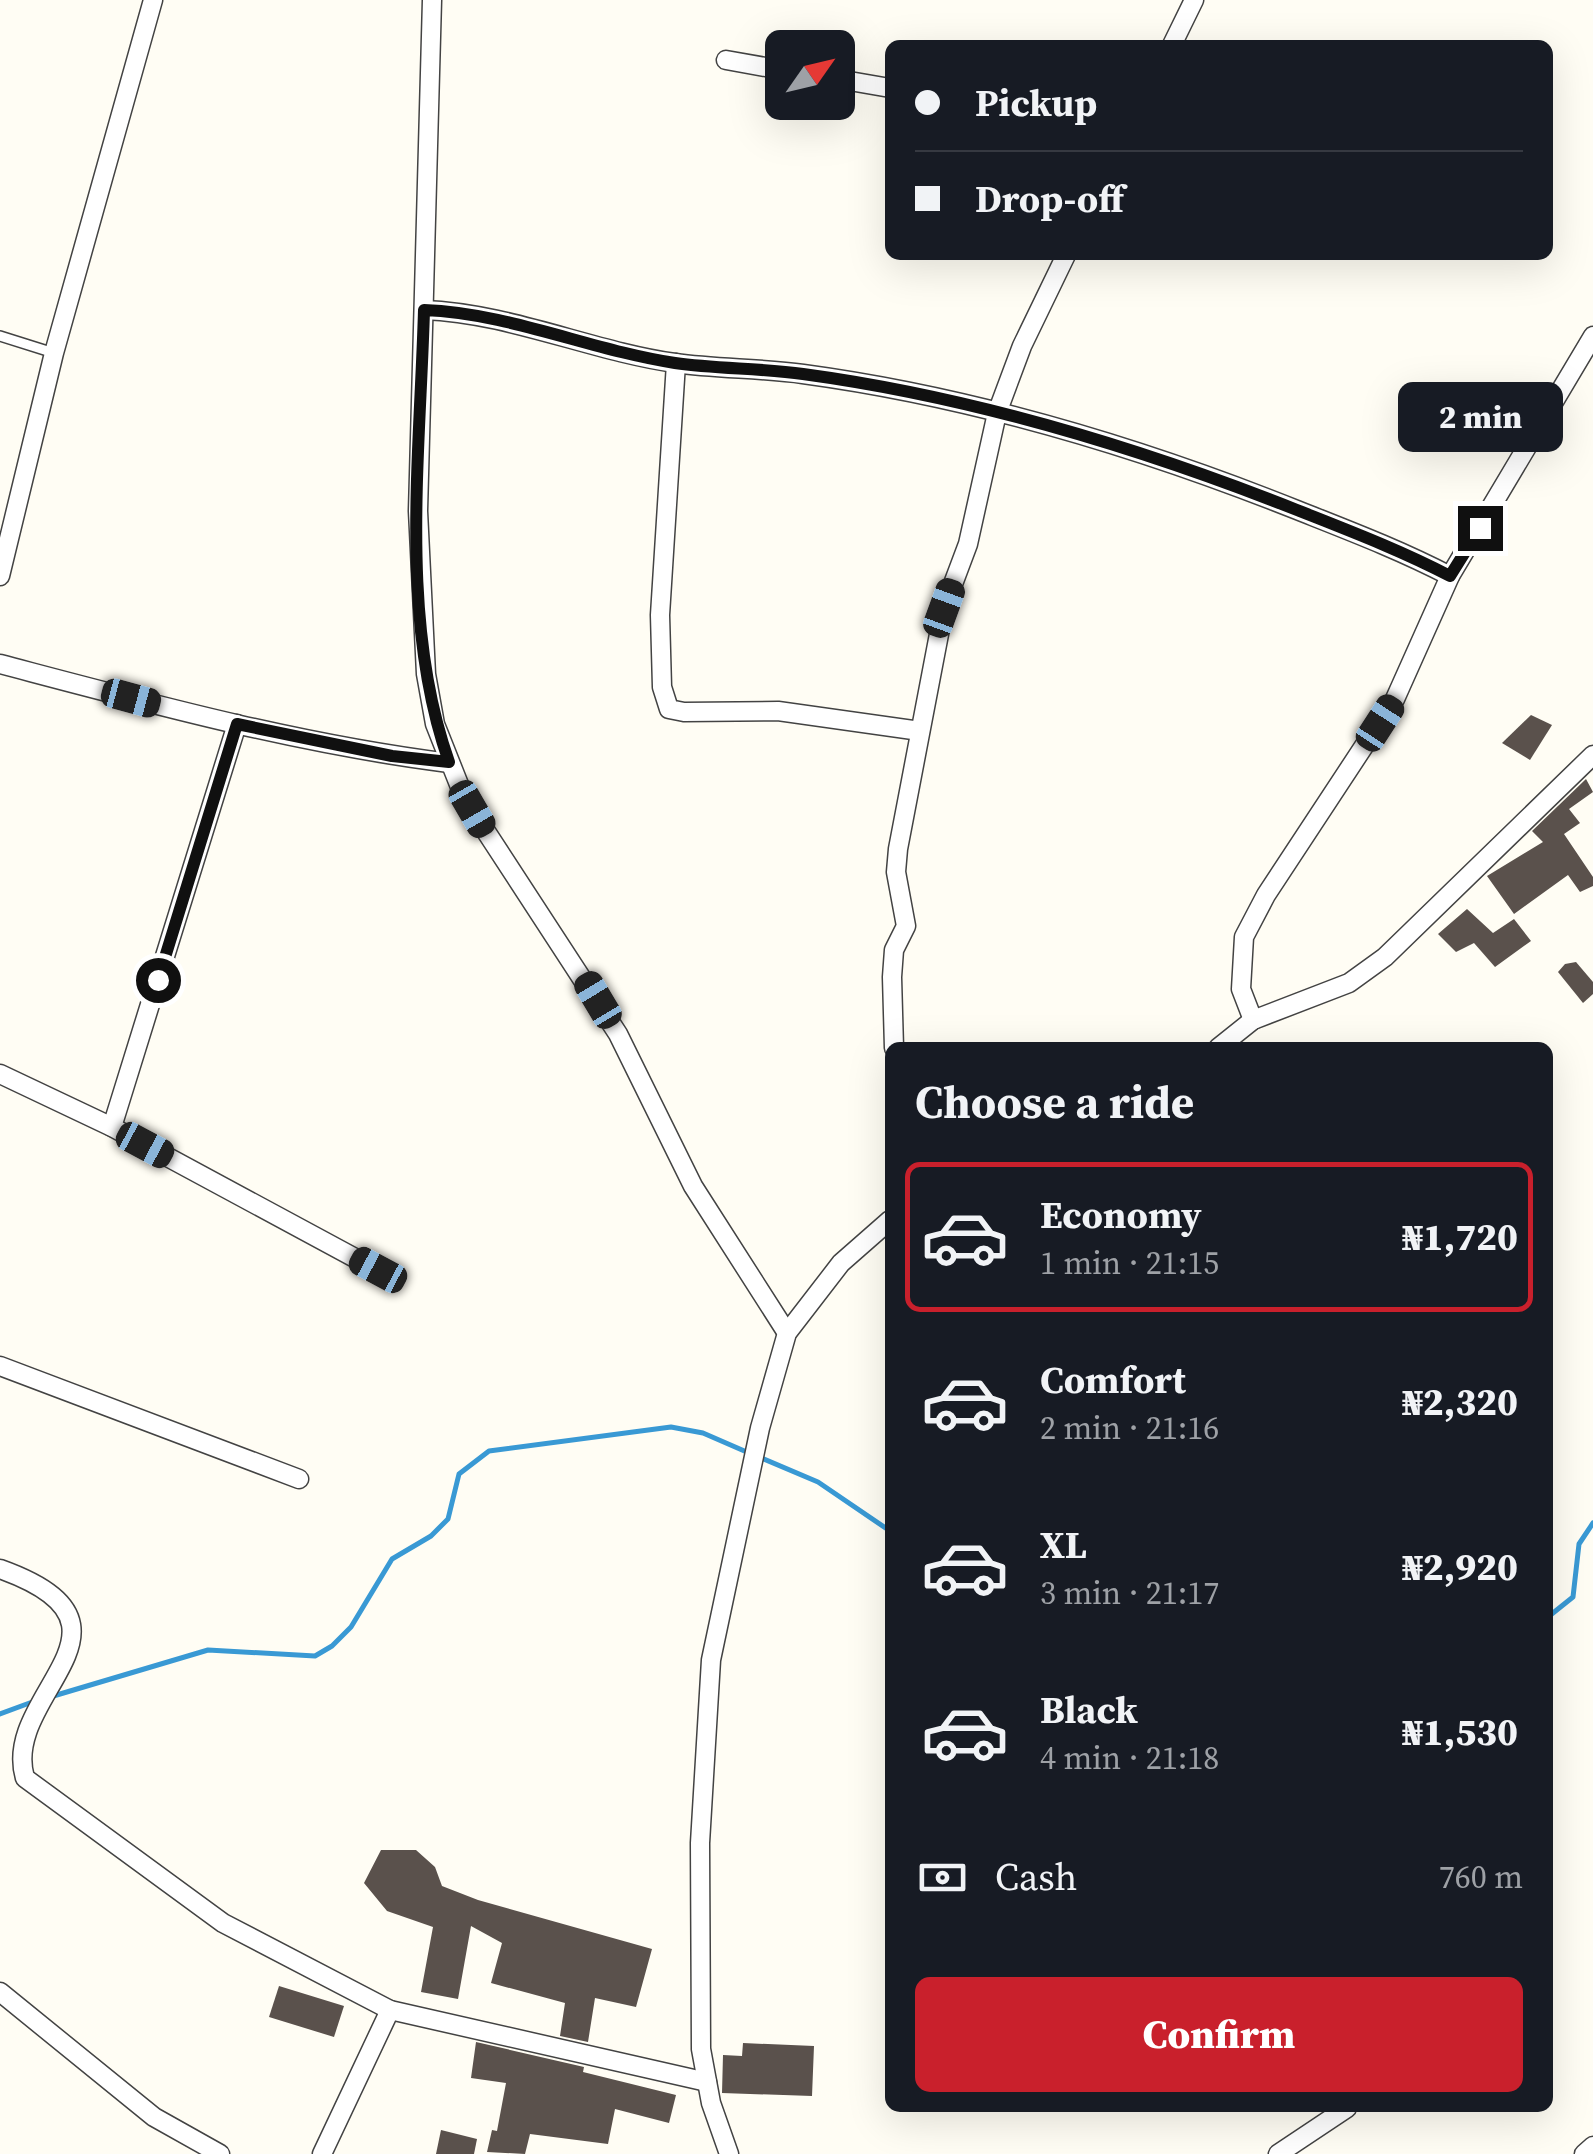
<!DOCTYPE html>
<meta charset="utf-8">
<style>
:root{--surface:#171b24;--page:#20242c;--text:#f1f3f6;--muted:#9ea1a6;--line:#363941;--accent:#c9202c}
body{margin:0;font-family:"Source Serif 4",serif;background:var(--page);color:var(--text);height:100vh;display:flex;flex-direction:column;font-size:38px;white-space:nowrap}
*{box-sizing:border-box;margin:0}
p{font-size:32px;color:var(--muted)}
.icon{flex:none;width:55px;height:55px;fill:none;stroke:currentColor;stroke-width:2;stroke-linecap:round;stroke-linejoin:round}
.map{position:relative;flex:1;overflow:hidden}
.details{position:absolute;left:885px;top:1042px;width:668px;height:1070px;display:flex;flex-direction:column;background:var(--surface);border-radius:15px;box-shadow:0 10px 40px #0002}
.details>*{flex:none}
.guide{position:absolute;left:885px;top:40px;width:668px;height:220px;border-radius:15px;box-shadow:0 10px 40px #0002;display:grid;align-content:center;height:220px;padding:0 30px;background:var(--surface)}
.needle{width:65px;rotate:56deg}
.buttons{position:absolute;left:765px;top:30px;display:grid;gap:20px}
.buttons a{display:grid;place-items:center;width:90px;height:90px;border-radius:15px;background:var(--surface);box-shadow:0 10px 40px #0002;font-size:50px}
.end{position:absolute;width:45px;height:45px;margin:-22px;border:12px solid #101010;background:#fff;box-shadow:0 0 0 5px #fff}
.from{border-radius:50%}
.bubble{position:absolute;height:70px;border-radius:15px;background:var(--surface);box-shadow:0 10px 40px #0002;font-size:32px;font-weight:800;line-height:70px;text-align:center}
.car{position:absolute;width:30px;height:60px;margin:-30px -15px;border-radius:12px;box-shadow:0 0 8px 2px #0007;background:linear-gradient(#222 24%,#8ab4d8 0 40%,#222 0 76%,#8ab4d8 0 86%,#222 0)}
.guide b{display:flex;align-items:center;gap:35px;height:95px;font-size:38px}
.guide b+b{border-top:2px solid var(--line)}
.guide i{width:25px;height:25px;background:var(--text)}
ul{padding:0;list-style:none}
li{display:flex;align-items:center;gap:30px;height:150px;margin:0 20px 15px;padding:0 10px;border:5px solid transparent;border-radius:15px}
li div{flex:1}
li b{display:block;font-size:38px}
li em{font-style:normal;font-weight:800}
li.active{border-color:var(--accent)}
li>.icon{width:90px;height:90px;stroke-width:1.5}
h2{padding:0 30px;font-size:45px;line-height:120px}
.pay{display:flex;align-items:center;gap:25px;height:110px;padding:0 30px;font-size:38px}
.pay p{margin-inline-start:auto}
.primary-button{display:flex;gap:20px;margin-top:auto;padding:20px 30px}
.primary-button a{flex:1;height:115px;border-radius:15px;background:var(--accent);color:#fff;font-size:40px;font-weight:800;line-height:115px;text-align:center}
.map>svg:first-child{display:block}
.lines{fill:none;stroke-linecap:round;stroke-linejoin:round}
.stream{stroke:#3999d4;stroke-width:5}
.building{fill:#5a514c}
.service-casing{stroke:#434343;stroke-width:12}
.minor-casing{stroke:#434343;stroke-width:21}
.service{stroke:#fff;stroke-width:9}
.minor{stroke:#fff;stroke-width:18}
.route{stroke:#101010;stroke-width:12}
</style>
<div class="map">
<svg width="1593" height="2154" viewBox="0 0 1593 2154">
<rect width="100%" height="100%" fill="#fffdf4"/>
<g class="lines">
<g class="stream">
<polyline points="759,1457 818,1482 890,1531"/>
<polyline points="1548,1617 1573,1597 1579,1544 1593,1523"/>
<polyline points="50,1697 208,1650 315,1656 332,1646 351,1627 392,1559 431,1536 448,1519 459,1474 489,1451 671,1427 703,1433 749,1453"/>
<polyline points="0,1714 35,1701"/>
</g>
</g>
<g class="building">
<polygon points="1531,715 1552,725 1530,760 1502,743"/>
<polygon points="1586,779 1593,792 1569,809 1580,823 1564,834 1593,877 1593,886 1580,892 1568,875 1514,914 1487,876 1543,842 1532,831"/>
<polygon points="1467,909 1493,933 1514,919 1531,941 1495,967 1474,943 1456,952 1438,934"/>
<polygon points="1576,962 1593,982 1593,994 1583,1003 1558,972 1565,964"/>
<polygon points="381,1850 416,1850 435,1867 442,1886 478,1900 652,1949 636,2007 595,1998 588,2042 560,2036 565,2003 491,1983 502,1943 471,1926 458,1999 421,1992 433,1927 387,1911 364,1883"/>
<polygon points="279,1986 344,2006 334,2037 269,2017"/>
<polygon points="476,2042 584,2067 583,2072 676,2095 669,2123 615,2109 608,2144 530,2134 525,2154 487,2152 492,2130 497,2131 506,2083 471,2078"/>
<polygon points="743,2043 814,2046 812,2096 722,2093 723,2055 742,2056"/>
<polygon points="441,2130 477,2139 474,2154 436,2154"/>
</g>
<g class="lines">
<defs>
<polyline id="service" points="0,336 54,353"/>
<g id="minor">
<polyline points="432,0 418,511 426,674 435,724 460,787 485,830 618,1034 693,1186 787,1333"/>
<polyline points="1172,45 1194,0"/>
<polyline points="726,60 782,70"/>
<polyline points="838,79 890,88"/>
<path d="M 424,310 C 509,313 591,351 675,363 C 717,369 761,368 803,374 C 973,397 1139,447 1297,510 C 1350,531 1400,550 1450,576"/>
<polyline points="676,363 660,615 662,687 669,709 684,712 778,711 920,731"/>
<polyline points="0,576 54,353 153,0"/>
<path d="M 0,664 C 148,703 297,744 449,763"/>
<polyline points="1253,1020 1241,989 1244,937 1266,895 1395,699 1450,576 1593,336"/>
<polyline points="894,1048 892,977 894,950 906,926 896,872 898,849 944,608 968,544 997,413 1022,346 1066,255"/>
<polyline points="1218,1048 1253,1020 1349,983 1385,957 1593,755"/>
<polyline points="0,1074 112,1127 379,1271"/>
<polyline points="112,1127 237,724"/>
<polyline points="0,1366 299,1479"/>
<path d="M 0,1569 C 159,1626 0,1694 25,1778 L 223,1923 L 390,2010 L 707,2082"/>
<polyline points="0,1992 154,2117 220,2154"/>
<polyline points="322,2154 390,2010"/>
<polyline points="729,2154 711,2103 701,2049 700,1843 711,1660 760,1428 787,1333 841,1263 890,1220"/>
<polyline points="1278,2154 1347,2108"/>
<polyline points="1584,2154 1593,2146"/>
</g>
</defs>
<use href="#service" class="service-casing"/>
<use href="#minor" class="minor-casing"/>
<use href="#service" class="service"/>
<use href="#minor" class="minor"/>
</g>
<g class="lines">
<path class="route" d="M 158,980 L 237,724 L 392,756 L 449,762 C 399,621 420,457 424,310 C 509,313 590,350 675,363 C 717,369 761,368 803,374 C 973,397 1138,447 1297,510 C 1350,531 1400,550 1450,576 L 1480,528"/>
</g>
</svg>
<div class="buttons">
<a><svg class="needle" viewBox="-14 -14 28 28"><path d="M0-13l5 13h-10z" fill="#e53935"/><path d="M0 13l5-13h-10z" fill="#9ea1a6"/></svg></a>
</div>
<i class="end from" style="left:158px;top:980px"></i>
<i class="end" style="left:1480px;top:528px"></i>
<div class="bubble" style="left:1398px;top:382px;width:165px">2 min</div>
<i class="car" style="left:944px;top:608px;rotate:20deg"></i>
<i class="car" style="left:131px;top:698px;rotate:105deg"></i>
<i class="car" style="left:1380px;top:723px;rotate:33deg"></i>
<i class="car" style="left:472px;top:809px;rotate:150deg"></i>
<i class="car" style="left:598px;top:1000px;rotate:329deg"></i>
<i class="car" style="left:145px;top:1145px;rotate:118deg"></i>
<i class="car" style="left:378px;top:1270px;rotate:298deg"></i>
<div class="guide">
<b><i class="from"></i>Pickup</b>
<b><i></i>Drop-off</b>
</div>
<section class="details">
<h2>Choose a ride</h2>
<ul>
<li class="active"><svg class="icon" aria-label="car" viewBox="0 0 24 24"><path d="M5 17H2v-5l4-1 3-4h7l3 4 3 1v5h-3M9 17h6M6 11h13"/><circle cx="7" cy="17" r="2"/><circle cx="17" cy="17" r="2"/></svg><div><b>Economy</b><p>1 min · 21:15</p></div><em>₦1,720</em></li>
<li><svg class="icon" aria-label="car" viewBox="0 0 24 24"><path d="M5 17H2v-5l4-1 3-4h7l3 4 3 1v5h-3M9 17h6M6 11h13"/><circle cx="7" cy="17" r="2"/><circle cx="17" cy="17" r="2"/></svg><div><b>Comfort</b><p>2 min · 21:16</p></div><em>₦2,320</em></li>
<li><svg class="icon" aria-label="car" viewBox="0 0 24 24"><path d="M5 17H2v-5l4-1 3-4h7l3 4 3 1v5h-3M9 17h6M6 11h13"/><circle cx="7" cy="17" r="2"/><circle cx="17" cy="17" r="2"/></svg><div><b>XL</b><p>3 min · 21:17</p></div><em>₦2,920</em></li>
<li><svg class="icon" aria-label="car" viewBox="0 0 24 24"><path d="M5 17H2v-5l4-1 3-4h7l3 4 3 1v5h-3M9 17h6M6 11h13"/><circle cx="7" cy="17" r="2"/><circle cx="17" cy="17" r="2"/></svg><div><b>Black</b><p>4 min · 21:18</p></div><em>₦1,530</em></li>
</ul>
<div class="pay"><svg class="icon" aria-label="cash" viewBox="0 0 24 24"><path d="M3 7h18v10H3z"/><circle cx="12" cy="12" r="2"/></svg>Cash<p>760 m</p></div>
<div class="primary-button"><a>Confirm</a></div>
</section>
</div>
